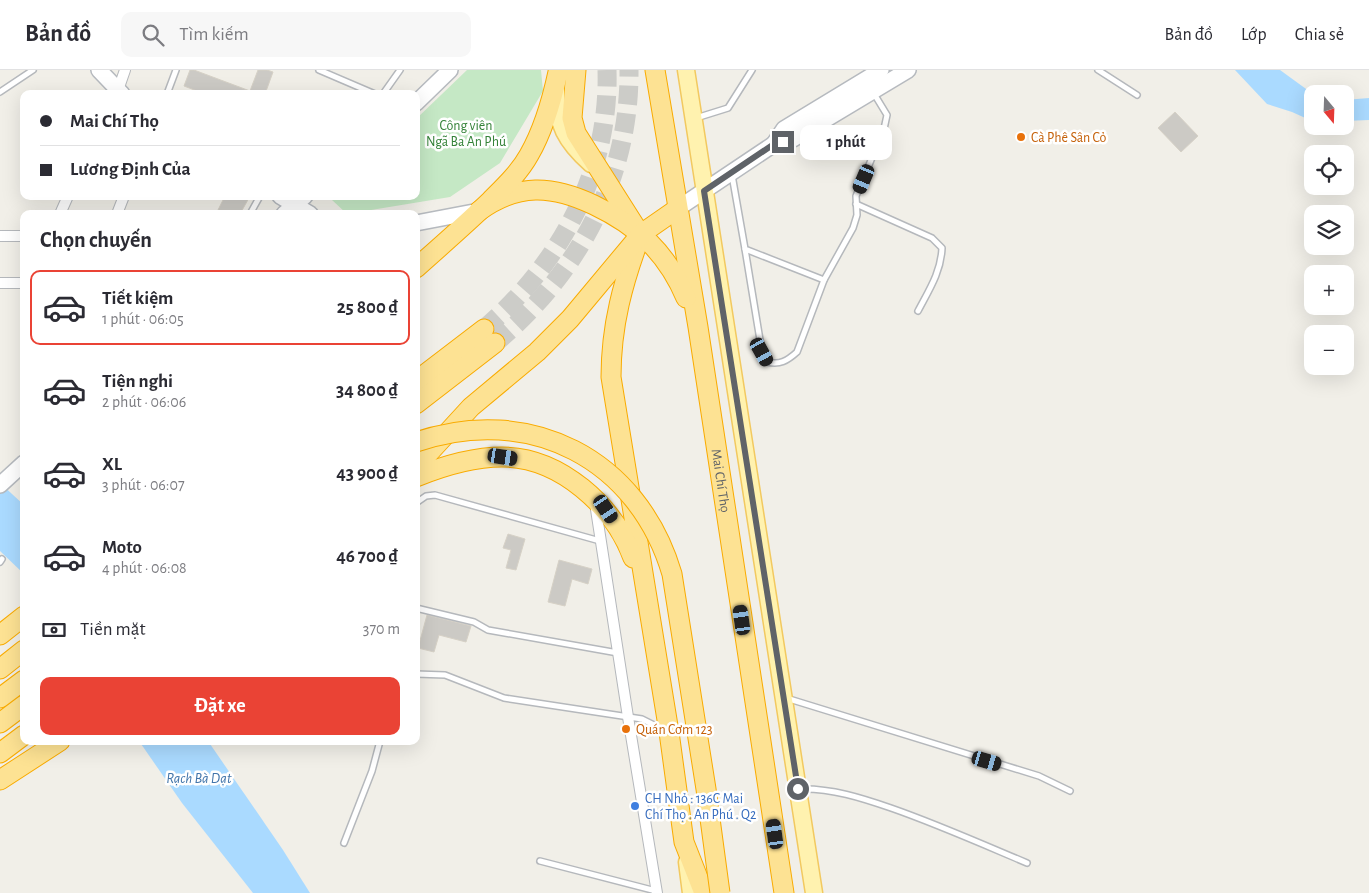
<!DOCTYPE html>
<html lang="vi">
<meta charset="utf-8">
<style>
:root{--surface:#fff;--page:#f7f7f7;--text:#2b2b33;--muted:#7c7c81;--line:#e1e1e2;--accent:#ea4335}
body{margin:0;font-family:"Alegreya Sans",sans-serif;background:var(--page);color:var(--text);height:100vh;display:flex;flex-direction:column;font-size:19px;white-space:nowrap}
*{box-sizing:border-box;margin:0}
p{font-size:16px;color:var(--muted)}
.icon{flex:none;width:28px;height:28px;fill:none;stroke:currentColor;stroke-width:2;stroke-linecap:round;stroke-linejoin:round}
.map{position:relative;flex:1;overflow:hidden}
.drawer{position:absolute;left:20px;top:140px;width:400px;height:535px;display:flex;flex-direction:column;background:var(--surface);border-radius:10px;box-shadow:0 5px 20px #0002}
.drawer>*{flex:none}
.banner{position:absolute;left:20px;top:20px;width:400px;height:110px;border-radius:10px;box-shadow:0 5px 20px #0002;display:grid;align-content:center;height:110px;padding:0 20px;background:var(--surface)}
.needle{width:32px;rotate:161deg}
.fabs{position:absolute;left:1304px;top:15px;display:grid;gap:10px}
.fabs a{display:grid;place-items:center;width:50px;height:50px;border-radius:10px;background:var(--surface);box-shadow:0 5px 20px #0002;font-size:25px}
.end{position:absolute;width:22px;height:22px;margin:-11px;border:6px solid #5f6368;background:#fff;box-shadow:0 0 0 2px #fff}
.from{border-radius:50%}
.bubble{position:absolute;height:35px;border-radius:10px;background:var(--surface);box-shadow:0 5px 20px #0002;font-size:16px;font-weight:700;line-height:35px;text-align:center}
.car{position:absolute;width:15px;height:30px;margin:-15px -8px;border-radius:6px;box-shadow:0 0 4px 1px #0007;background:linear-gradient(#222 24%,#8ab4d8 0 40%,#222 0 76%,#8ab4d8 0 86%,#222 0)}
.banner b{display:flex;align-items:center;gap:18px;height:48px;font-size:19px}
.banner b+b{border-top:1px solid var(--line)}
.banner i{width:12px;height:12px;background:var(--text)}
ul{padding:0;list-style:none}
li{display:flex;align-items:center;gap:15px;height:75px;margin:0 10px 8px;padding:0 10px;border:2px solid transparent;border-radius:10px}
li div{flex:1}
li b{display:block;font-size:19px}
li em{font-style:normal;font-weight:700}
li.selected{border-color:var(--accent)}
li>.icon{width:45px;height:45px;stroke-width:1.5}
h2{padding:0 20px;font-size:22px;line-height:60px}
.pay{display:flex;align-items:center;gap:12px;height:55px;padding:0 20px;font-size:19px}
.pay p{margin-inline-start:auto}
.button{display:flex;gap:10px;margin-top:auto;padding:10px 20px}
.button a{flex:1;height:58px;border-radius:10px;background:var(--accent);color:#fff;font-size:20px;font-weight:700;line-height:58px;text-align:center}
header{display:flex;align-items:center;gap:30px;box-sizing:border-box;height:70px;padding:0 25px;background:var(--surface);border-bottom:1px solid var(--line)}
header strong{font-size:24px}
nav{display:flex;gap:28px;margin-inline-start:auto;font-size:18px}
.search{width:350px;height:45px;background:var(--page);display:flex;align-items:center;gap:12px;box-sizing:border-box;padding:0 18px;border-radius:10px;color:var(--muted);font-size:19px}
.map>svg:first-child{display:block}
.green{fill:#c5e8c5}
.water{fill:#aadaff}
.building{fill:#cccac5;stroke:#d6d1c6}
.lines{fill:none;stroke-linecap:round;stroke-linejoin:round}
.highway-tunnel{stroke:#ccccc8;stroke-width:19;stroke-dasharray:19 9;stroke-linecap:butt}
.lane-casing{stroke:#b5b8bc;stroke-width:8}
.street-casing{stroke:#b5b8bc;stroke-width:12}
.secondary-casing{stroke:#b6babf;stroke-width:18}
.primary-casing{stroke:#f2c960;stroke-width:19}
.highway-casing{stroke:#f9ab00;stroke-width:21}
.lane{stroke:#fff;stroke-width:5}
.street{stroke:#fff;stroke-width:10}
.secondary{stroke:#fff;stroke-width:15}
.primary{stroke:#fff2af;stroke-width:16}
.highway{stroke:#fde293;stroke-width:19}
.highway-bridge-casing{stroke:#f9ab00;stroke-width:21;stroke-linecap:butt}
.highway-bridge{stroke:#fde293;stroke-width:19}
.route{stroke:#5f6368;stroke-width:6}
.food-dot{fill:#e8710a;stroke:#fff;stroke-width:2}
.shop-dot{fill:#3f7fe0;stroke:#fff;stroke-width:2}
.labels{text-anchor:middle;stroke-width:5;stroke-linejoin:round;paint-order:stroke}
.park-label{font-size:14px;fill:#348238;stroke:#fff}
.food-label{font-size:14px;fill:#c56008;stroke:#fff;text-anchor:start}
.street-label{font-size:14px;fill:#5f6368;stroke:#fff}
.shop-label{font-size:14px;fill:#366cbe;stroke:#fff;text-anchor:start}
.water-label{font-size:15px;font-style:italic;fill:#4174aa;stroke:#fff}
</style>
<header>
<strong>Bản đồ</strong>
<div class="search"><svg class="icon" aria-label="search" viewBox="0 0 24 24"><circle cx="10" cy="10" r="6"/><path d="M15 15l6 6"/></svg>Tìm kiếm</div>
<nav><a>Bản đồ</a><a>Lớp</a><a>Chia sẻ</a></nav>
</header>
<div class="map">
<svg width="1369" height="823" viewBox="0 0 1369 823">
<rect width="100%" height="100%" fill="#f1efe8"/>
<polygon class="green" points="467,0 541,0 543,21 500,93 450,127 347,144 332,130 336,126 416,126 416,49"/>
<g class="water">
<polygon points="1235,0 1280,0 1313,24 1312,51 1292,42 1267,34"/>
<polygon points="1369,28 1369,50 1345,51 1345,30"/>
<polygon points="0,413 24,435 24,504 0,481"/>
<polygon points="139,671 208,671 283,780 310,823 253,823 182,733"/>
</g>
<g class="building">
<polygon points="190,0 194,0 250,21 258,0 267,0 273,2 265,24 205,24 184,16"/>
<polygon points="1175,42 1198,66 1181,82 1158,58"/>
<polygon points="225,126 250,126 240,144 216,144"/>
<polygon points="508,464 525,469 516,500 506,498 511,480 503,478"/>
<polygon points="559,490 592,499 588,514 572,509 565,536 548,532"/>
<polygon points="427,545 471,556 466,572 439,565 434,582 418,578"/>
</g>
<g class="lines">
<g class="highway-tunnel">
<path d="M 484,259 C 560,194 610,102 607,0"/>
<path d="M 495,273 C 577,205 630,109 629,0"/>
</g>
<defs>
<g id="lane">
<polyline points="319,0 375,24"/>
<polyline points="1098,0 1137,25"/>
<polyline points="0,22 33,0"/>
<polyline points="167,24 176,0"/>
<polyline points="383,24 400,0"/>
<polyline points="696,48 728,38 752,0"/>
<polyline points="732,105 745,179 824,210"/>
<path d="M 856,134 L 932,168 L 942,178 C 941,202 929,220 918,241"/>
<polyline points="250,144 260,126"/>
<path d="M 745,179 L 762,282 L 767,292 C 780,295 787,291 797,282 L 824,210 L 853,158 L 857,145 L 856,126 L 884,59 L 887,45 L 873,22"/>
<polyline points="416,433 426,426 435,425 600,471"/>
<polyline points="0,492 2,489"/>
<polyline points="416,538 474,552 488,560 618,583"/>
<polyline points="416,604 445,605 504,628 642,649 664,660"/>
<polyline points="786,628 1039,706 1070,721"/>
<path d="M 800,719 C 831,718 862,728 891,738 C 937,754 982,774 1027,793"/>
<polyline points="344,773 372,701 380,671"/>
<polyline points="540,791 656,821"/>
</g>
<g id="street">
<polyline points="117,23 125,0"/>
<polyline points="60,144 68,126"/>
<polyline points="117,144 124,126"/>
<polyline points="0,166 24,166"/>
<polyline points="0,213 24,213"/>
<polyline points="595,433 628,647 657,823"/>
</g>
<g id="secondary">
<polyline points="99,0 122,24"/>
<polyline points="416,33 450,0"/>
<polyline points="774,74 784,59 881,0"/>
<polyline points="280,126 310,144"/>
<polyline points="677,139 774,74 793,69 908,0"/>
<polyline points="284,144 305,126"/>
<polyline points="416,153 479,141"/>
<polyline points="0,415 24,393"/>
</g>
<g id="primary">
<polyline points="686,0 814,823"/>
<path d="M 556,20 C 556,54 566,72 591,94"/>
<polyline points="687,792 691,823"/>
</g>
<g id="highway">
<polyline points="576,0 572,48 576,63 635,156"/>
<path id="s1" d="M 655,0 L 698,257 L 784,823"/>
<path d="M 479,141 C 518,113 552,115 594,135 C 638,156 667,183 686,228"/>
<path d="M 641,164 C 623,212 611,255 611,307 L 669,662 L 684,772 L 704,823"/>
<path d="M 416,198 C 441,176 466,154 490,131 C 504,117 519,103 529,85 C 544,59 552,30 558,2"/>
<polyline points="416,311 484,259"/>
<polyline points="416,334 495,273"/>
<polyline points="416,397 471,337 537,282 570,249 641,164 677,139"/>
<path d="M 416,407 C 443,396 473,387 502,387 C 560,387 614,436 633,488"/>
<polyline points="0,565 24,546"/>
<polyline points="0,599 24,580"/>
<polyline points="0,628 24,610"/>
<polyline points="0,653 24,635"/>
<polyline points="0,683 24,665"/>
<polyline points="0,710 60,671"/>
</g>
</defs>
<use href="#lane" class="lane-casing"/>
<use href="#street" class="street-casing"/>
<use href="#secondary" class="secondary-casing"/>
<use href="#primary" class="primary-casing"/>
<use href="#highway" class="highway-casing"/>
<use href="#lane" class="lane"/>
<use href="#street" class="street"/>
<use href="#secondary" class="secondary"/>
<use href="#primary" class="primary"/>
<use href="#highway" class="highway"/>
<defs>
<path id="highway-bridge" d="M 416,372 C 530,333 638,389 672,504 L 706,719 L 720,823"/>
</defs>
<use href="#highway-bridge" class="highway-bridge-casing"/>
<use href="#highway-bridge" class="highway-bridge"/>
</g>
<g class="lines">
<polyline class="route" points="783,72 774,74 704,121 798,719"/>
</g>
<g class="food-dot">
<circle cx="1021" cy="67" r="5"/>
<circle cx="626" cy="659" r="5"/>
</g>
<circle class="shop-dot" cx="635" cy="736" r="5"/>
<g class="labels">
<g class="park-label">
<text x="466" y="60">Công viên<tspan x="466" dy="16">Ngã Ba An Phú</tspan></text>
</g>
<g class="food-label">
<text x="1031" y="72">Cà Phê Sân Cỏ</text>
<text x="636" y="664">Quán Cơm 123</text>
</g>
<g class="street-label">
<text dy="5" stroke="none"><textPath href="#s1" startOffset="416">Mai Chí Thọ</textPath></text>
</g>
<g class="shop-label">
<text x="645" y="733">CH Nhỏ : 136C Mai<tspan x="645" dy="16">Chí Thọ . An Phú . Q2</tspan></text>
</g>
<g class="water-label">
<text x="199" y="713">Rạch Bà Dạt</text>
</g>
</g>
</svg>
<div class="fabs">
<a><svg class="needle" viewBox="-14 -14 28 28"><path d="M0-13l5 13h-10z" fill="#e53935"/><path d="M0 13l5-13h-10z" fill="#7c7c81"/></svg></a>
<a><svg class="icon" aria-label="locate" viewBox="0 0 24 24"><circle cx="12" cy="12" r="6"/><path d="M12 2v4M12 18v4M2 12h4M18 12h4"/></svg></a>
<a><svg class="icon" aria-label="layers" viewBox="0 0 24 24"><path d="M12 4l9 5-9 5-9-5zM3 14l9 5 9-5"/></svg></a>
<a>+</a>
<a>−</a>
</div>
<i class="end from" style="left:798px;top:719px"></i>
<i class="end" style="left:783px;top:72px"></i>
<div class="bubble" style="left:800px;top:55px;width:92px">1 phút</div>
<i class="car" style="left:864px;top:109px;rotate:203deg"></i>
<i class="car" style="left:762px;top:282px;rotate:151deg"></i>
<i class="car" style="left:503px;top:387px;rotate:99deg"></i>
<i class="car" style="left:606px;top:439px;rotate:146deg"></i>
<i class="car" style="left:742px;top:550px;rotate:352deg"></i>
<i class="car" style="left:987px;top:691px;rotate:106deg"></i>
<i class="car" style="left:775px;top:764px;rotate:352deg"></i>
<div class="banner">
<b><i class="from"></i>Mai Chí Thọ</b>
<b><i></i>Lương Định Của</b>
</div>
<section class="drawer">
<h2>Chọn chuyến</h2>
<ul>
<li class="selected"><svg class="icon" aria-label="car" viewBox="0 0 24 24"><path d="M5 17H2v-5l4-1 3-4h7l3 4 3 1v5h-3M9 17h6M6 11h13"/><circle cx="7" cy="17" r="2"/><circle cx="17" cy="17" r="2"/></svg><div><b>Tiết kiệm</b><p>1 phút · 06:05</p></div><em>25 800 ₫</em></li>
<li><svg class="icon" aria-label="car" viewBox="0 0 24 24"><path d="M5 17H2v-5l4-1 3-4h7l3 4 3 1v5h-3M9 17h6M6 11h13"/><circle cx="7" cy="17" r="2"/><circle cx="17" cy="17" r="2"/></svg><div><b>Tiện nghi</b><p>2 phút · 06:06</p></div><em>34 800 ₫</em></li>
<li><svg class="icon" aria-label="car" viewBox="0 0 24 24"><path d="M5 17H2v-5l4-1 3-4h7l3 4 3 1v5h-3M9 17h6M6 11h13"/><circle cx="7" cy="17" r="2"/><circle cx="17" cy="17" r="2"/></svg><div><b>XL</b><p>3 phút · 06:07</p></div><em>43 900 ₫</em></li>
<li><svg class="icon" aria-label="car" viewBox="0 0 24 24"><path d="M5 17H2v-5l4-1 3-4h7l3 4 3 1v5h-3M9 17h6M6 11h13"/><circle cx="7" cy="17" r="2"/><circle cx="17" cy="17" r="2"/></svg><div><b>Moto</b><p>4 phút · 06:08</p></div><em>46 700 ₫</em></li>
</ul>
<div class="pay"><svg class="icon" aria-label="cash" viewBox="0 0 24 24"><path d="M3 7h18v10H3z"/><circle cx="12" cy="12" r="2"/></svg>Tiền mặt<p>370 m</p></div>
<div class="button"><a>Đặt xe</a></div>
</section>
</div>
